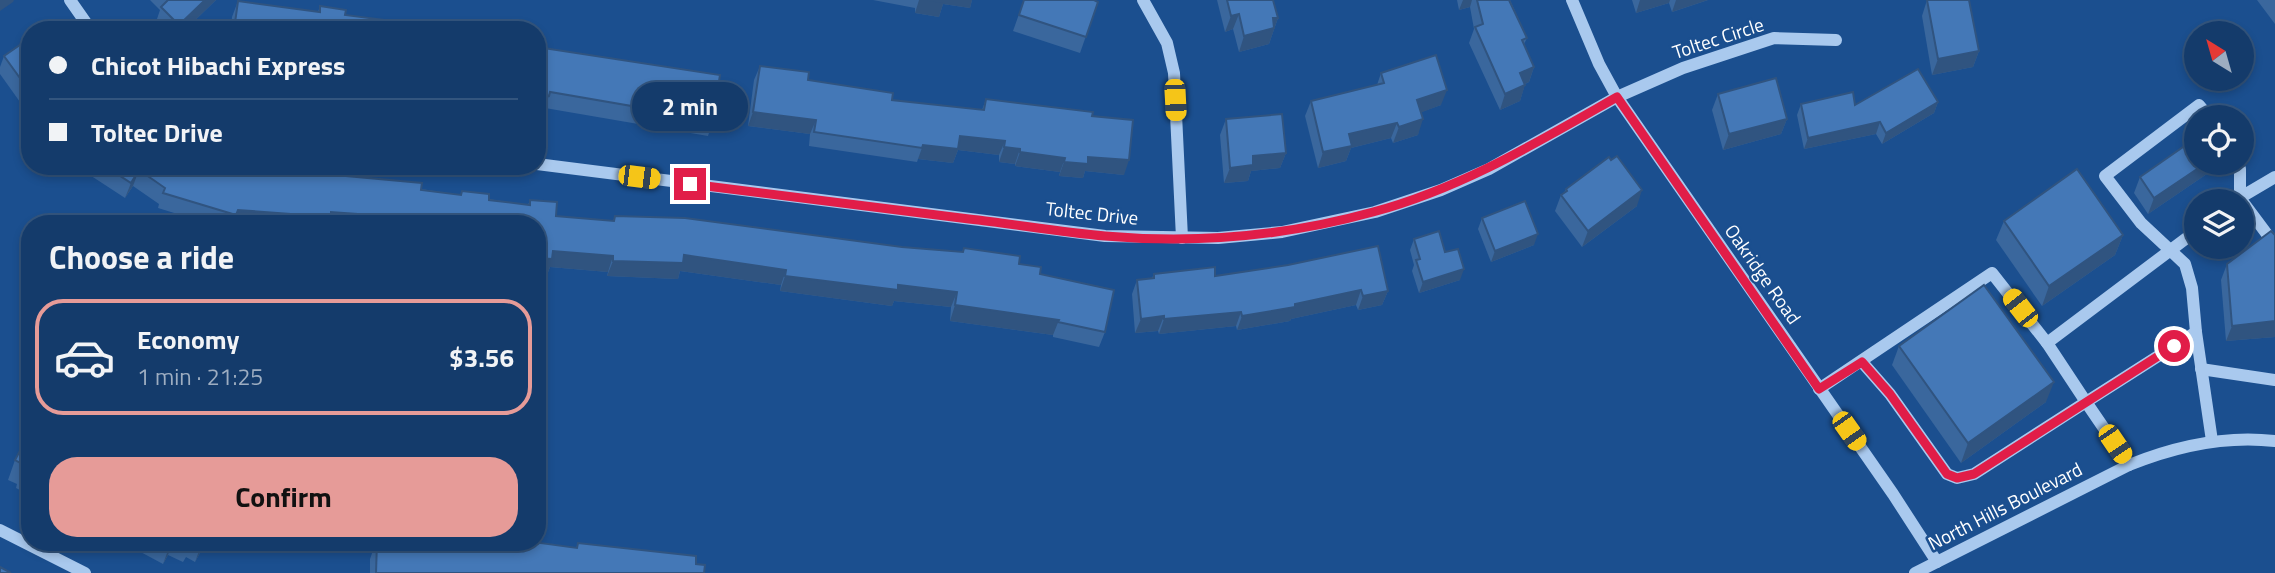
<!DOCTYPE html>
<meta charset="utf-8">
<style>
:root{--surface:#143b6b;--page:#1d4271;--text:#f1f3f6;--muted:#9dadc1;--line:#33557e;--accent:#e69b98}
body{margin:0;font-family:"Titillium Web",sans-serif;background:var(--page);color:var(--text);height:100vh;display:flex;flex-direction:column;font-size:26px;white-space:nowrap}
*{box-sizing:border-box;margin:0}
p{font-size:23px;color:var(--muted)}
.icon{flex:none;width:38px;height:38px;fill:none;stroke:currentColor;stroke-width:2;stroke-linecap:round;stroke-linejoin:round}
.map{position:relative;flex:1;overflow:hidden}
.side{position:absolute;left:21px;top:215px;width:525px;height:336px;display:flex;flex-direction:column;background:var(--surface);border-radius:28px;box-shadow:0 4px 10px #0003,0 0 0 2px var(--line)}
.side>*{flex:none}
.guide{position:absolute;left:21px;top:21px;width:525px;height:154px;border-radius:28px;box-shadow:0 4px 10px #0003,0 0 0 2px var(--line);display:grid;align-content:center;height:154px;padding:0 28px;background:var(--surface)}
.needle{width:46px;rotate:323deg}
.buttons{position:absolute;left:2184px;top:21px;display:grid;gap:14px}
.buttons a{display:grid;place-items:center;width:70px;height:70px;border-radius:50%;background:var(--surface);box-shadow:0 4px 10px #0003,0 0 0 2px var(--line);font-size:35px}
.end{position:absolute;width:32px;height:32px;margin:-16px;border:9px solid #e11d48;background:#fff;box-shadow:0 0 0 4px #fff}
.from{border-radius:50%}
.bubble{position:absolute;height:49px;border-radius:24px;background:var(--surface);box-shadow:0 4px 10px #0003,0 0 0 2px var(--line);font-size:23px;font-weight:700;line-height:49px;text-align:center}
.car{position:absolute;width:21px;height:42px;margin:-21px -10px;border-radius:9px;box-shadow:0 0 5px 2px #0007;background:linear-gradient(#f5c518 24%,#345 0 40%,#f5c518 0 76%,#345 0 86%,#f5c518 0)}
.guide b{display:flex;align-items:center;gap:24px;height:66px;font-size:26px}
.guide b+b{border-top:2px solid var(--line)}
.guide i{width:18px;height:18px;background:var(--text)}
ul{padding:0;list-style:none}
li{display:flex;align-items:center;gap:21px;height:116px;margin:0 14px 10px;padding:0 14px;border:4px solid transparent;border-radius:28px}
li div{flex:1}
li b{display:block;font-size:26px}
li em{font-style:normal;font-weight:700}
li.on{border-color:var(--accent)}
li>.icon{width:63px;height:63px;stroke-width:1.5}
h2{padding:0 28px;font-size:32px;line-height:84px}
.primary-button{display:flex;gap:14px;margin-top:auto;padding:14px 28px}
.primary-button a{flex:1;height:80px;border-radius:28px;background:var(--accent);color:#111;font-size:28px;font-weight:700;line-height:80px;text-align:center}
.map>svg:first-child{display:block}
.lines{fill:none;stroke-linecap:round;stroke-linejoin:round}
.minor{stroke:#a9c9ee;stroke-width:12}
.wall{fill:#3a679d}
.shaded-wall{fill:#305480}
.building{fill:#4478b7;stroke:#305480;stroke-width:2}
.route{stroke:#e11d48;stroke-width:9}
.labels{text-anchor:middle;stroke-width:5;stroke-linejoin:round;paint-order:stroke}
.street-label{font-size:19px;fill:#fff;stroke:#1b4f8f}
</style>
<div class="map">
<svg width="2275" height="573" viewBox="0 0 2275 573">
<rect width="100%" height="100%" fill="#1b4f8f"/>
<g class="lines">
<g class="minor">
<polyline points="70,0 91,30"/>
<polyline points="1143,0 1167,43 1174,73 1182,238"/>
<polyline points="1572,0 1599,64 1617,97 1893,494 1937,562"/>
<polyline points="2209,117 2199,105 2105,176 2141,223 2185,264 2192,288 2196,332 2212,441"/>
<polyline points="2237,163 2240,169 2240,198 2275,245"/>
<polyline points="537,164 1105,236 1218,238 1282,232 1375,212 1441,190 1489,169 1617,97 1683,68 1774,38 1836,40"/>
<polyline points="2236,200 2275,177"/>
<polyline points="1862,362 1890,394 1947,474 1957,478 1974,474 2086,402 2047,343"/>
<polyline points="2201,369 2275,380"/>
<polyline points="1819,389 1992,273 2047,343 2196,231"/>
<polyline points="2129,465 2086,402 2196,332"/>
<polyline points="0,530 85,573"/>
<path d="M 1915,573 L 2129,465 C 2176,446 2224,435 2275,441"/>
</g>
</g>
<g class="wall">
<polygon points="150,0 216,0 185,30 163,30 156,22 160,10"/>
<polygon points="873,0 972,0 970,8 943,4 939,17 915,13 915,8"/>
<polygon points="1024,0 1098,2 1080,53 1013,31"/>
<polygon points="1217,0 1273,0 1278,18 1269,44 1239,52 1233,29 1225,32"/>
<polygon points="1457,0 1510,0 1527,38 1524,44 1534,67 1529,82 1525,84 1520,101 1500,110 1469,43 1474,29 1470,7 1459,10"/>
<polygon points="1632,0 1708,0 1672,12 1669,3 1636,13"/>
<polygon points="1927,0 1979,51 1973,67 1932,75 1922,16"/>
<polygon points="2257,0 2275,0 2275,24"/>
<polygon points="238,1 318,12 320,6 345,15 463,30 231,30 232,17"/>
<polygon points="30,38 30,116 0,74 0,67 4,56"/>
<polygon points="537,47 713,120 708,136 545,108 543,111"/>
<polygon points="760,66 808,80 892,100 982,110 986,99 1092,116 1124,175 1085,171 1083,178 1059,176 1060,172 1015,166 1015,164 999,162 999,155 958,150 953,163 918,159 917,162 809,146 810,134 748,126 754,80"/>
<polygon points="1381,73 1441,105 1421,112 1418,135 1393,143 1391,138 1351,148 1346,161 1318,168 1305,116 1311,101 1377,85"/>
<polygon points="1718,94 1787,119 1781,134 1723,150 1712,110"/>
<polygon points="1938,102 1934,113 1882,144 1876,134 1804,149 1797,115 1801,104 1855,105"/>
<polygon points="1226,119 1286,153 1280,168 1251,171 1248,181 1224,183 1220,135"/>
<polygon points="2196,163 2223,163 2148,214 2134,193 2140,177"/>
<polygon points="76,166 243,166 258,171 260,166 286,169 528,205 530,200 556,216 613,221 615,216 902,247 962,252 964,248 1019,264 1040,274 1105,332 1099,347 1053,337 1053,335 950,321 951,307 894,301 892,306 780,291 781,285 680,271 678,279 607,276 608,272 550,267 547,275 537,224 210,224 158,208 159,204 133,186 125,198"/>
<polygon points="1566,189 1637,206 1582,247 1555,211 1561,195 1564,193"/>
<polygon points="1482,218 1534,245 1491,262 1478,229"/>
<polygon points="2004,221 2123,235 2115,255 2042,306 1996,240"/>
<polygon points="2275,235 2275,337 2226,341 2221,280 2227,264"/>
<polygon points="1414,239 1445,252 1460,280 1419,293 1412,271 1414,265 1410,250"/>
<polygon points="1154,274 1388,291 1382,305 1358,310 1356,305 1291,319 1290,321 1237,330 1236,326 1159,334 1158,331 1135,333 1132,294 1137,280 1152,278"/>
<polygon points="1899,346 2046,402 1961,463 1892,365"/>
<polygon points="30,432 30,495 16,488 17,484 8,480 15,460"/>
<polygon points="122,542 206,542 195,562 186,557 183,562 168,555 163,564"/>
<polygon points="376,542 540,543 576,548 578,543 696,564 704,573 370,573 370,559"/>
</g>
<g class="shaded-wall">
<polygon points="0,0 14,0 13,2 0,11"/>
<polygon points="205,0 216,0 185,30 177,30 179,25"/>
<polygon points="919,0 972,0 970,8 943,4 939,17 915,13"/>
<polygon points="1463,0 1472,0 1470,7 1459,10"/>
<polygon points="1640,0 1670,0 1669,3 1636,13"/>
<polygon points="1676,0 1708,0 1672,12"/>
<polygon points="1239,14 1233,29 1225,32 1231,16"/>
<polygon points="1273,18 1278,18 1269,44 1239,52 1244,36"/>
<polygon points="1979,51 1973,67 1932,75 1938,59"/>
<polygon points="1534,67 1529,82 1514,89 1520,73"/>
<polygon points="1525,85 1520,101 1500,110 1505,94"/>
<polygon points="1447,90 1441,105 1412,116 1417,100"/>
<polygon points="537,94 549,96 543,111 537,111"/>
<polygon points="1938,102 1934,113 1882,144 1886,133"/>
<polygon points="753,112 816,120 810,134 748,126"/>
<polygon points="1423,119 1418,135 1393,143 1399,127"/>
<polygon points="1787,119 1781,134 1723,150 1729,134"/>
<polygon points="1880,122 1876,134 1804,149 1808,138"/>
<polygon points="1397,123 1391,138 1351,148 1346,161 1318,168 1323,152 1349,134"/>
<polygon points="960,136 1005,141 999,155 958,150 953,163 918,159 923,145"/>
<polygon points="1004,147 1020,149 1015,164 999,162"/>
<polygon points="1020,152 1065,158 1060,172 1015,166"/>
<polygon points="1286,153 1280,168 1251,171 1248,181 1224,183 1230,168 1253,156"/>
<polygon points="1088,157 1129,160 1124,175 1085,171 1083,178 1059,176 1064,162"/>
<polygon points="2206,163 2223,163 2148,214 2154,198"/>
<polygon points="139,170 133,186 125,198 131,183"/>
<polygon points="1642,190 1637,206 1582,247 1588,231"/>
<polygon points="238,210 331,212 371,215 368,224 233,224"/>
<polygon points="396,219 436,222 435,224 394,224"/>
<polygon points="1538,234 1534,245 1491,262 1495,251"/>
<polygon points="2123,235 2115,255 2042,306 2049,286"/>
<polygon points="553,251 613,256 608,272 550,267 547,275 537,274 537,258"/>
<polygon points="684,255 786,270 781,285 680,271 678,279 607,276 613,261"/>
<polygon points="1464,269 1460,280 1419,293 1423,282"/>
<polygon points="785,276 898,285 957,292 951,307 894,301 892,306 780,291"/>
<polygon points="1361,290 1356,305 1291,319 1290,321 1237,330 1242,316"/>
<polygon points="1388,291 1382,305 1358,310 1363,296"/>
<polygon points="955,305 1059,320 1053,335 950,321"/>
<polygon points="1241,312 1236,326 1159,334 1164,319"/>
<polygon points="1164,316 1158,331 1135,333 1141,319"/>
<polygon points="2275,321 2275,337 2226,341 2232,326"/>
<polygon points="2054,382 2046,402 1961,463 1968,443"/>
<polygon points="171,542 173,542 168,555 163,564"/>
<polygon points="206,542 195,562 202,543"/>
</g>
<g class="building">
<polygon points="168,0 205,0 179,25 161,7"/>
<polygon points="928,0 944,0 944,2"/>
<polygon points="1024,0 1094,0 1098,2 1086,37 1019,15"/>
<polygon points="1227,0 1273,0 1278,18 1273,18 1274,28 1244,36 1239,14 1231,16"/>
<polygon points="1477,0 1509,0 1527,38 1522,40 1534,67 1520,73 1525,85 1505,94 1475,27 1483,24"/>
<polygon points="1927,0 1969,0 1979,51 1938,59"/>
<polygon points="238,1 320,12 320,6 346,10 345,15 463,30 234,30"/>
<polygon points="30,38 30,92 4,56"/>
<polygon points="537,47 720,75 713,120 550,92 549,96 537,94"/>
<polygon points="1436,55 1447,90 1417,100 1423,119 1399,127 1397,123 1349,134 1352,146 1323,152 1311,101 1384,83 1381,73"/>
<polygon points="760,66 809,72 808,80 893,93 892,100 984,110 986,99 1093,112 1092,116 1133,120 1129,160 1088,157 1088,164 1064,162 1065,158 1020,152 1020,149 1004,147 1005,141 960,136 958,149 923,145 922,148 814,132 816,120 753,112"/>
<polygon points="1918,69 1938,102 1886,133 1880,122 1808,138 1801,104 1853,92 1855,105"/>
<polygon points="1776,78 1787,119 1729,134 1718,94"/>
<polygon points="1282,114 1286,153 1253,156 1253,165 1230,168 1226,119"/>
<polygon points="2196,138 2196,163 2206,163 2154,198 2140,177"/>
<polygon points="1617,156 1642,190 1588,231 1561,195 1567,191 1566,189 1609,157 1611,160"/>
<polygon points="105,166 243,166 260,171 260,166 286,167 286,169 324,174 422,183 421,190 461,195 462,191 489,194 489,200 530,205 530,200 557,202 556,216 614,221 615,216 685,218 902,247 963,252 964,248 1020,256 1019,264 1041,267 1040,274 1114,290 1105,332 1058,322 1059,320 955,305 957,292 898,285 898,290 785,276 786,270 684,255 683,263 613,261 613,256 553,251 552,259 537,258 537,224 436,224 436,222 396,219 395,224 383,224 371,223 371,215 331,212 331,217 238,210 236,215 163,193 165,188 139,170 131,183"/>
<polygon points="2077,169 2123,235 2049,286 2004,221"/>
<polygon points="1525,201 1538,234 1495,251 1482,218"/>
<polygon points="1439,231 1445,252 1458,249 1464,269 1423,282 1416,260 1420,259 1414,239"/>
<polygon points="2271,231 2275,235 2275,321 2232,326 2227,264"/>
<polygon points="1378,246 1388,291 1363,296 1361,290 1295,304 1295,307 1242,316 1241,312 1164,319 1164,316 1141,319 1137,280 1154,278 1154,274 1215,267 1215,276 1288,265"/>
<polygon points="1984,285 2054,382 1968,443 1899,346"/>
<polygon points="30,432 30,472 23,468 24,465 15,460"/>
<polygon points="537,540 540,540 540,543 577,548 578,543 696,556 696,564 705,565 704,573 376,573 377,542 537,542"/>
<polygon points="0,567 11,573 0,573"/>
</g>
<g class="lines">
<path class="route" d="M 690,184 C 783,196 876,208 969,219 C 1014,224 1060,232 1105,236 C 1195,244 1286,236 1373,212 C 1462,188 1538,142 1617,97 L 1819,389 L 1862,362 L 1890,394 L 1947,474 L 1957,478 L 1974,474 L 2174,346"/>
</g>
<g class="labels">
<g class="street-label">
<text transform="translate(1718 38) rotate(-18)" y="7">Toltec Circle</text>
<text transform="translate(1092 213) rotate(6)" y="7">Toltec Drive</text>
<text transform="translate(1763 274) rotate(55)" y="7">Oakridge Road</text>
<text transform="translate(2005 506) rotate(-27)" y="7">North Hills Boulevard</text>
</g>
</g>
</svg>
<div class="buttons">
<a><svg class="needle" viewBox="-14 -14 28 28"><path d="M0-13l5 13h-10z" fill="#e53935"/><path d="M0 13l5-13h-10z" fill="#9dadc1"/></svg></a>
<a><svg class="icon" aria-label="locate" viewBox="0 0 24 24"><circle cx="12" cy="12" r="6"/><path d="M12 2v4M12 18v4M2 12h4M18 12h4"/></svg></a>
<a><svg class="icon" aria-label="layers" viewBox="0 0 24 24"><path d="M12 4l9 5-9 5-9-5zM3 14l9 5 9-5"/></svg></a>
</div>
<i class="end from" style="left:2174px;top:346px"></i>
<i class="end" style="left:690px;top:184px"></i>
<div class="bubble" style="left:632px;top:82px;width:116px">2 min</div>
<i class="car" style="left:1175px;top:100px;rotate:177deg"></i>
<i class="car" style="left:639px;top:177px;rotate:97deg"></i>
<i class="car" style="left:2020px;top:308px;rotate:322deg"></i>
<i class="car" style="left:1849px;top:431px;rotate:145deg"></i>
<i class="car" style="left:2115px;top:444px;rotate:146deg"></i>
<div class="guide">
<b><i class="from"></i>Chicot Hibachi Express</b>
<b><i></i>Toltec Drive</b>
</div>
<section class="side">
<h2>Choose a ride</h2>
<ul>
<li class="on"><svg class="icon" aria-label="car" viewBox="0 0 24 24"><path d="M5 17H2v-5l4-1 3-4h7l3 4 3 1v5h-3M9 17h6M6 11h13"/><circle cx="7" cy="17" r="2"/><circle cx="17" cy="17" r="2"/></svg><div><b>Economy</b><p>1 min · 21:25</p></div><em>$3.56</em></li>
</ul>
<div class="primary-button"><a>Confirm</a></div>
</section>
</div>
